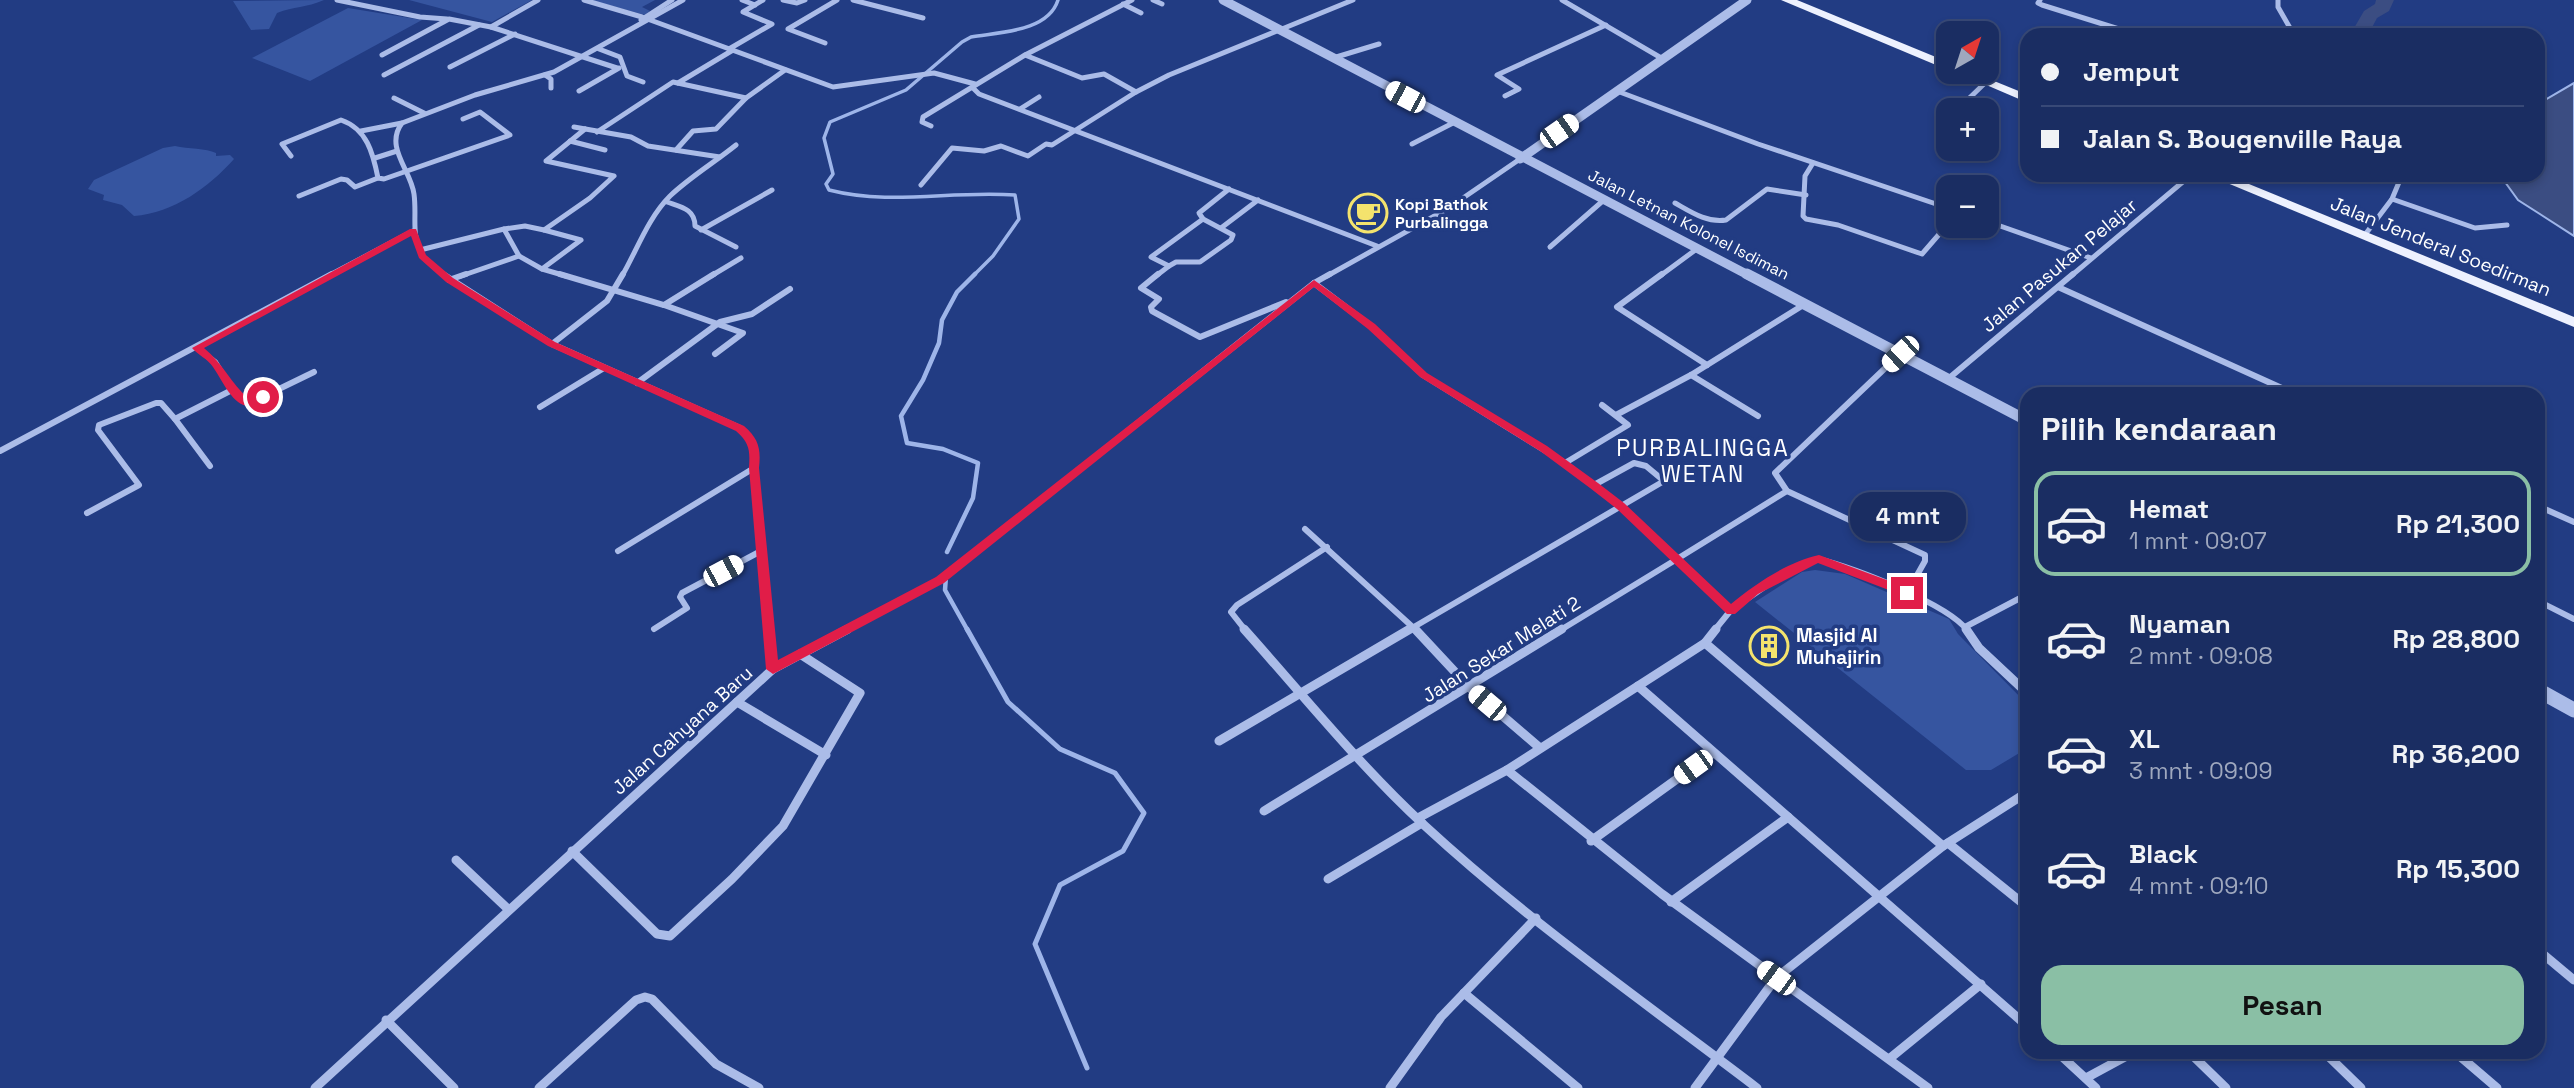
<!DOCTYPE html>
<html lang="id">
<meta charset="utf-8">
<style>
:root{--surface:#1a2d62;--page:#233568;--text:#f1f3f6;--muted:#9fa8be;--line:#384977;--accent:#8abfa5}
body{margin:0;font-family:"Space Grotesk",sans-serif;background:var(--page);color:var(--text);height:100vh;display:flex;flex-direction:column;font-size:26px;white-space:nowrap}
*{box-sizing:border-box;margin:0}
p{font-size:23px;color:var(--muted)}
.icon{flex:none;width:38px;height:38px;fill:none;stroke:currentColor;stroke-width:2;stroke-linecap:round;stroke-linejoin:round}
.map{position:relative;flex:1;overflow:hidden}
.drawer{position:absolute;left:2020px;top:387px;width:525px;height:672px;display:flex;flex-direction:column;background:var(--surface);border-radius:21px;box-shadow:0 4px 10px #0003,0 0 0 2px var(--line)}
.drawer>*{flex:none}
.guide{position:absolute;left:2020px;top:28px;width:525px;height:154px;border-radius:21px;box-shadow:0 4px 10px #0003,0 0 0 2px var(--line);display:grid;align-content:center;height:154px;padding:0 21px;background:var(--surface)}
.needle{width:46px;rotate:39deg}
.buttons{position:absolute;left:1936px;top:21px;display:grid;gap:14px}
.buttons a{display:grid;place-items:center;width:63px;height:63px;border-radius:14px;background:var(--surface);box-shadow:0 4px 10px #0003,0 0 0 2px var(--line);font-size:35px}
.end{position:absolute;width:32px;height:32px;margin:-16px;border:9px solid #e11d48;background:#fff;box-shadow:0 0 0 4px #fff}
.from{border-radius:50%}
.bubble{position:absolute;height:49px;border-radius:21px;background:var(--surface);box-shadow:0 4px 10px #0003,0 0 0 2px var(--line);font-size:23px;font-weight:700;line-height:49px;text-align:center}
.car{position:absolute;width:21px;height:42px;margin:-21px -10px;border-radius:9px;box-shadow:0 0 5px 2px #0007;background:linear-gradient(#fff 24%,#345 0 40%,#fff 0 76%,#345 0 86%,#fff 0)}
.guide b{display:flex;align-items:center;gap:24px;height:66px;font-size:26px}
.guide b+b{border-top:2px solid var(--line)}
.guide i{width:18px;height:18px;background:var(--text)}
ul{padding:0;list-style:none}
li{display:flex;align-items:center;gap:21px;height:105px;margin:0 14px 10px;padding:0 7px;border:4px solid transparent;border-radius:21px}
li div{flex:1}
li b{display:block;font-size:26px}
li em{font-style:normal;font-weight:700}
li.current{border-color:var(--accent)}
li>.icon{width:63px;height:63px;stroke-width:1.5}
h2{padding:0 21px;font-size:32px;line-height:84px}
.primary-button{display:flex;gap:14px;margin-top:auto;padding:14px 21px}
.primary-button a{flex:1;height:80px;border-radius:21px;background:var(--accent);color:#111;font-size:28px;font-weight:700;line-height:80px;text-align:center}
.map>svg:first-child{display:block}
.green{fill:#3655a0}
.water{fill:#3b4d82;stroke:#9eb5e9;stroke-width:2}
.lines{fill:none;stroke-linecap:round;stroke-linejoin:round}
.stream-far2{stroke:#9eb5e9;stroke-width:3.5}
.stream-far1{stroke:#9eb5e9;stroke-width:4.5}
.stream{stroke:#9eb5e9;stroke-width:5}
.river{fill:#3b4d82;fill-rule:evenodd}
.minor-far2{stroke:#abbce8;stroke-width:5}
.minor-far1{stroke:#abbce8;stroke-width:6}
.minor{stroke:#abbce8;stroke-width:9}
.tertiary-far2{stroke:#abbce8;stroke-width:9}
.tertiary-far1{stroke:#abbce8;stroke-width:11}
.tertiary{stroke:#abbce8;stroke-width:15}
.primary{fill:#edf1fe;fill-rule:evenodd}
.route{fill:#e11d48}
.labels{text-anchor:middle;stroke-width:7;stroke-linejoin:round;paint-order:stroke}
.far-poi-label{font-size:16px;font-weight:bold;fill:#fff;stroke:#223c83;text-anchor:start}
.far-street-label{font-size:16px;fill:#fff;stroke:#223c83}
.street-label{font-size:19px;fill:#fff;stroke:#223c83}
.poi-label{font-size:19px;font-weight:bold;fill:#fff;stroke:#223c83;text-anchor:start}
.quarter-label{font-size:23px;letter-spacing:2px;fill:#fff;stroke:#223c83}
</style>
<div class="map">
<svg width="2574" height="1088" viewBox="0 0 2574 1088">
<rect width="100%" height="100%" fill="#223c83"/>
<g class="green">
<path d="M 324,0 C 306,8 294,6 277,13 L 269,29 L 251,30 L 233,1 Z"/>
<polygon points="409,0 532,0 492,22"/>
<polygon points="590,0 655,0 642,7 650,11 645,15"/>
<polygon points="348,8 422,20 310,81 252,58"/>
<path d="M 175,146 C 188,149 206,148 216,153 L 216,156 L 230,155 L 234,159 C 209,187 174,213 134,216 L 122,205 L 103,200 L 104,195 L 88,189 L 94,180 L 163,148 Z"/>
<polygon points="1815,570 1845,574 1949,619 1958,634 2026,703 2026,749 1991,770 1966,770 1755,602 1802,572"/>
</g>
<polygon class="water" points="2574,83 2574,236 2518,200 2500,175 2538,175 2538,104"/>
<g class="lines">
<path class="stream-far2" d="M 973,276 L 993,256 L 1019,219 L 1015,195 C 952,190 891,206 829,190 L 826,184 L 833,174 L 824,138 L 830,122 L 906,90 L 962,42 L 971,37 C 999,32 1048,32 1058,0"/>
<g class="stream-far1">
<polyline points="947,552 973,498 978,463 943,449 907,443 901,416 923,380 939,343 942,320 957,292 975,274"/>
<polyline points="946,576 945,590 968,631"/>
</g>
<polyline class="stream" points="967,629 1008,702 1060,749 1115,773 1144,813 1123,851 1060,885 1035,944 1087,1068"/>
<polygon class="river" points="2376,0 2394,0 2389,11 2377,18 2368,35 2350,35 2364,11 2375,4"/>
<g class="minor-far2">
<polyline points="337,0 420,17 447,19"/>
<polyline points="538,0 491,27 617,68"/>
<polyline points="584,0 642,17 833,87 934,73 975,84"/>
<polyline points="742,0 755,5"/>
<polyline points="783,0 797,3 805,0"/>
<polyline points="853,0 923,18"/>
<polyline points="1153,0 1162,4"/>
<polyline points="1562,0 1663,59"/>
<polyline points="2040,0 2038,3 2042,5 2122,30 2115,35"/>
<polyline points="2278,0 2278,7 2294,35"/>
<polyline points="1123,4 1141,13"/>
<polyline points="641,20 672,0"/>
<polyline points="2122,30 2140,35"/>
<polyline points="825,43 788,29 837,0"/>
<polyline points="599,49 620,57 627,76 643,82"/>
<polyline points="729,49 772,24 743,12 763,0"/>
<polyline points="382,55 449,19 491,27"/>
<polyline points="1025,55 1082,78 1104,74 1136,92"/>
<polyline points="1333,58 1379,44"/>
<polyline points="450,67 515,34"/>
<polyline points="384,75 479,25"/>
<polyline points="545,75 551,79 551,88"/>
<polyline points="678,83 733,50"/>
<polyline points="973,88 979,94 1377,246"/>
<polyline points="579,91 619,68"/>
<polyline points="1617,91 1758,144 1948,208"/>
<polyline points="1505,96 1519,89 1497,75 1606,25"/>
<polyline points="394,98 424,113"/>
<polyline points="1020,109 1039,97"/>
<polyline points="1957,110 1986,82"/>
<polyline points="1944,122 1948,119"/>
<polyline points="931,126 922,122 923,117 1025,55 1132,0"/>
<polyline points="574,127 631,137 648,146 720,157"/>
<polyline points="361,131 402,123"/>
<polyline points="597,132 673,82 746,98"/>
<polyline points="570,141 605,150"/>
<polyline points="1412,144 1453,123"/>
<polyline points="676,150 693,131 716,129 746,98 785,70"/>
<path d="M 291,156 L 282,144 L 341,120 C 367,129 373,153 378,178 L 384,179 L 510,135 L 480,112 L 463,119"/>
<polyline points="375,158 397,151"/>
<polyline points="1813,163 1805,176 1803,216 1806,219 1838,225 1922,254 1948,224"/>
<polyline points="921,185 952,148 984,151 1001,146 1028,156 1046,144 1052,145 1136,92 1169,75 1353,0"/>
<polyline points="299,196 341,179 347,180 355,187 378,178"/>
<polyline points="2392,199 2475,228 2507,225"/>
<path d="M 667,202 C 681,207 695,209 695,226 L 736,247"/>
<path d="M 1675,203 C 1691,212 1707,223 1726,220 L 1767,189 L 1806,195"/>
<polygon points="1203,219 1233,235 1231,240 1200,262 1176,262 1169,266 1151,257"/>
<polyline points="1203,219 1199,213 1229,189"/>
<polyline points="1986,221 2091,258"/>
<polyline points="1221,228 1258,200"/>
<polyline points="504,229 525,226 544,230"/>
<polyline points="701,230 772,190"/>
<polyline points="2364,236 2392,199 2402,175"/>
<polyline points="1550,247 1605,199"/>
<polyline points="420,250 504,229 519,256"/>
<polyline points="328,276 413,231"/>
<path d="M 445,276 C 437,269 425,262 421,253 C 411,233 417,216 414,194 C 411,170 384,147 402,123 L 475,95 L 554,72 L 683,0"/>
<polyline points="461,276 519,256 542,269"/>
<polyline points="566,276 542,269 581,240 544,230 590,198 614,176 546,161 585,129"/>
<path d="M 622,276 C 637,250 648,218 670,196 C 690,177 715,162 736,145"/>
<polyline points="711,276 741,258"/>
<polyline points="1156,276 1169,266"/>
<polyline points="1327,276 1447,209 1520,159"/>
<polyline points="1660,276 1698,248"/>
<polyline points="2071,276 2191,175"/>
</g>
<g class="minor-far1">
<path d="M 443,274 L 552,344 L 740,428 C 754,441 756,449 754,468 L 769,631"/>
<polyline points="560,274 664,305"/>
<polyline points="714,274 664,305 743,333 715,354"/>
<polyline points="1158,274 1141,288 1159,299 1151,307 1152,311 1200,337 1286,302"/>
<polyline points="1662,274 1617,307 1707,365"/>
<polyline points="449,280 466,274"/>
<polyline points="1314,283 1372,327 1423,375 1565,463 1620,506 1677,559 1787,491"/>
<polyline points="2058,287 2295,394"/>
<polyline points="552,344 607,301 623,274"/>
<polyline points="1900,354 1775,473 1787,491 1925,555 1925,561 1907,593"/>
<polyline points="1691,375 1758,416"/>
<polyline points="1948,379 2073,274"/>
<polyline points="637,383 720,322 752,314 790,289"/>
<polyline points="232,390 261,414"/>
<polyline points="248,404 314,372"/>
<polyline points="540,407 604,368"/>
<polyline points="1616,415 1691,375 1805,304"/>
<polyline points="175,419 210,466"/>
<polyline points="0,451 332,274"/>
<polyline points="1565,463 1628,425 1602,405"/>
<polyline points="2538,506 2574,522"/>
<polyline points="87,513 139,485 98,430 99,425 156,403 161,403 175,419 232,390 215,362 197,348"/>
<polyline points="1305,529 1417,631"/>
<polyline points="618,551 754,468"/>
<polyline points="2538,601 2574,619"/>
<polyline points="1965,627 2026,595"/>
<polyline points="654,629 687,608 680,597 682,593 761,551"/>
<polyline points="844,631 940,580 1314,283 1330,274"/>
<polyline points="1246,631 1231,612 1237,605 1327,547"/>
<polyline points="1407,631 1664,481 1646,466 1634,463 1594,485"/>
<path d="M 1559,631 L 1677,559 L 1731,610 L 1786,572 L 1818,559 C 1853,568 1947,603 1968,631"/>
<polyline points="1714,631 1731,610"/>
</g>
<g class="minor">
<polyline points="769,629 773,669"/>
<path d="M 1244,629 C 1303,695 1359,765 1424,825 C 1528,921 1644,1002 1757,1088"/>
<polyline points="1415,629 1469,687 1540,748"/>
<polyline points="1966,629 1979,648 2026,692"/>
<polyline points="1705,643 1943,846"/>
<polyline points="1638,686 2026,1025"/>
<polyline points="737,702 826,755"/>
<polyline points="1219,741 1410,629"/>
<polyline points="1507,770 1662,894 1928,1088"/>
<polyline points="1264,811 1562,629"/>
<polyline points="1418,818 1507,770 1705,643 1716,629"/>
<polyline points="1591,841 1713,753"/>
<polyline points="1948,843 2026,906"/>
<polyline points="572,851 657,934 670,936 732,879 783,826 860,693 800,654"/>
<polyline points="456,860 508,909"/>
<polyline points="1328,879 1422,823"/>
<polyline points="1671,902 1788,817"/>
<polyline points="2538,950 2574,980"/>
<polyline points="1464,993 1578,1088"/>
<polyline points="386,1020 454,1088"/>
<polyline points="2057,1052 2096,1088"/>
<polyline points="2189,1052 2226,1088"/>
<polyline points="2324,1052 2361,1088"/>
<polyline points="2455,1052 2497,1088"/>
<polyline points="1889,1059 1981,984"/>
<polyline points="2086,1078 2134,1052"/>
<polyline points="315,1088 773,669 848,629"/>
<polyline points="539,1088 636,1000 645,997 652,999 716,1064 759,1088"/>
<polyline points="1390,1088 1441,1017 1536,918"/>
<polyline points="1695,1088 1776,978 1943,846 2026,793"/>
</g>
<g class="tertiary-far2">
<polyline points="1223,0 1750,276"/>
<polyline points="1520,159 1747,0"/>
</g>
<polyline class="tertiary-far1" points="1747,274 2026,420"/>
<polyline class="tertiary" points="2538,690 2574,710"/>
<g class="primary">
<polygon points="1781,0 1797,0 1948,62 1948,70"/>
<polygon points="1956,72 1972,72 2026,94 2026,102"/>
<polygon points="2208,175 2227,175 2574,317 2574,327"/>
</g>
</g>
<path class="route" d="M 410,229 L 416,229 L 426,255 L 453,278 L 555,342 L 744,426 C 759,439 761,449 759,468 L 778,660 L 936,577 L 1314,280 L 1375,324 L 1427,373 L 1547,446 L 1598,483 L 1624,503 L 1731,604 C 1756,583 1788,562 1819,555 L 1911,589 L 1913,593 L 1907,597 L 1818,563 L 1758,594 L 1735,614 L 1727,614 L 1617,509 L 1590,488 L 1540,451 L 1420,377 L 1368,329 L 1314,287 L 944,583 L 773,674 L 766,669 L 749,468 C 750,451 750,443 736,431 L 548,346 L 446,282 L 419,258 L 411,236 L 204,348 C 223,363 231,384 249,399 L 263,394 L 268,397 C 239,423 227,387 213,367 C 208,359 198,355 192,348 Z"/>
<defs>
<symbol id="cafe-ring" viewBox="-11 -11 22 22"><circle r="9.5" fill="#223c83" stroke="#f4e36d" stroke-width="1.5"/><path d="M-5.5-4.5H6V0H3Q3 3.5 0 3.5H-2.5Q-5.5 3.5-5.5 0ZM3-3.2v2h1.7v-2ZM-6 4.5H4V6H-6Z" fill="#f4e36d"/></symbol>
<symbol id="building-ring" viewBox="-11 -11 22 22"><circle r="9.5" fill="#223c83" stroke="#f4e36d" stroke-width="1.5"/><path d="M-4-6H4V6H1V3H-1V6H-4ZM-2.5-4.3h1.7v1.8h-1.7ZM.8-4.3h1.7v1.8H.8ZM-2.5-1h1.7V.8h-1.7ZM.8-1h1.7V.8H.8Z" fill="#f4e36d"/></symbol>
</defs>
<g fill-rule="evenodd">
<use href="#cafe-ring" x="1346" y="191" width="44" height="44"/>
<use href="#building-ring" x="1747" y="624" width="44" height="44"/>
</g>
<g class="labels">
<g class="far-poi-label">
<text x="1395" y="210">Kopi Bathok<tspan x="1395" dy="18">Purbalingga</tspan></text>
</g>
<g class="far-street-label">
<text transform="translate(1689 224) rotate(27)" y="6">Jalan Letnan Kolonel Isdiman</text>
</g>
<g class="street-label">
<text transform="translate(2441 246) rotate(22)" y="7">Jalan Jenderal Soedirman</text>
<text transform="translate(2059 265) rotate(-40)" y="7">Jalan Pasukan Pelajar</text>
<text transform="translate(1501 649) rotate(-32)" y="7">Jalan Sekar Melati 2</text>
<text transform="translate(682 730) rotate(-42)" y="7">Jalan Cahyana Baru</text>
</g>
<g class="poi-label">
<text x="1796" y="642">Masjid Al<tspan x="1796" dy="22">Muhajirin</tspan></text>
</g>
<g class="quarter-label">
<text x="1703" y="456">PURBALINGGA<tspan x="1703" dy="26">WETAN</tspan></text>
</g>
</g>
</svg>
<div class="buttons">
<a><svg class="needle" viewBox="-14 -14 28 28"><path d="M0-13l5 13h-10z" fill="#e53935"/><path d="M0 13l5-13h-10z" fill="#9fa8be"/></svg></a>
<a>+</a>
<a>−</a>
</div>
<i class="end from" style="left:263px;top:397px"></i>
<i class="end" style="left:1907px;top:593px"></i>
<div class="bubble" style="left:1850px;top:492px;width:116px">4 mnt</div>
<i class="car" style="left:1405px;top:97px;rotate:298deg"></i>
<i class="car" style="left:1559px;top:131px;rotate:55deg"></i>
<i class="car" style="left:1900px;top:354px;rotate:227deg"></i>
<i class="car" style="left:723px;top:571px;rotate:62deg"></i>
<i class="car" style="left:1487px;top:703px;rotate:310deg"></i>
<i class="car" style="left:1693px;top:767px;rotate:234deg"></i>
<i class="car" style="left:1776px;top:978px;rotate:306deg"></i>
<div class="guide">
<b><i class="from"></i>Jemput</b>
<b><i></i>Jalan S. Bougenville Raya</b>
</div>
<section class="drawer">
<h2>Pilih kendaraan</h2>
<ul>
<li class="current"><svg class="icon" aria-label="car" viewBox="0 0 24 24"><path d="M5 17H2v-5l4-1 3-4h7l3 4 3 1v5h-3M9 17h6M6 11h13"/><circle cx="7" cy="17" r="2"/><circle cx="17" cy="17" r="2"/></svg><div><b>Hemat</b><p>1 mnt · 09:07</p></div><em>Rp 21,300</em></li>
<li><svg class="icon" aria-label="car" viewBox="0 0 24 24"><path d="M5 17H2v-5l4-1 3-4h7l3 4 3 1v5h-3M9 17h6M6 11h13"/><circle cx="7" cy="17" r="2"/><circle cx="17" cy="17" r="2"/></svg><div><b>Nyaman</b><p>2 mnt · 09:08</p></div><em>Rp 28,800</em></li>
<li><svg class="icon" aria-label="car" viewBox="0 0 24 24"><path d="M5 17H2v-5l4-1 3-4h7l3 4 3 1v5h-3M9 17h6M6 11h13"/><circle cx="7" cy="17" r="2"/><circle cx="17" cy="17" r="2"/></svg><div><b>XL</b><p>3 mnt · 09:09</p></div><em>Rp 36,200</em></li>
<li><svg class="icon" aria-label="car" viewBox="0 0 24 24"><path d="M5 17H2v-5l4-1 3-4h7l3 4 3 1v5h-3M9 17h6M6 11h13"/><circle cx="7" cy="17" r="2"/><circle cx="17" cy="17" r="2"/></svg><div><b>Black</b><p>4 mnt · 09:10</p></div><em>Rp 15,300</em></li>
</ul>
<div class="primary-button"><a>Pesan</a></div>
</section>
</div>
